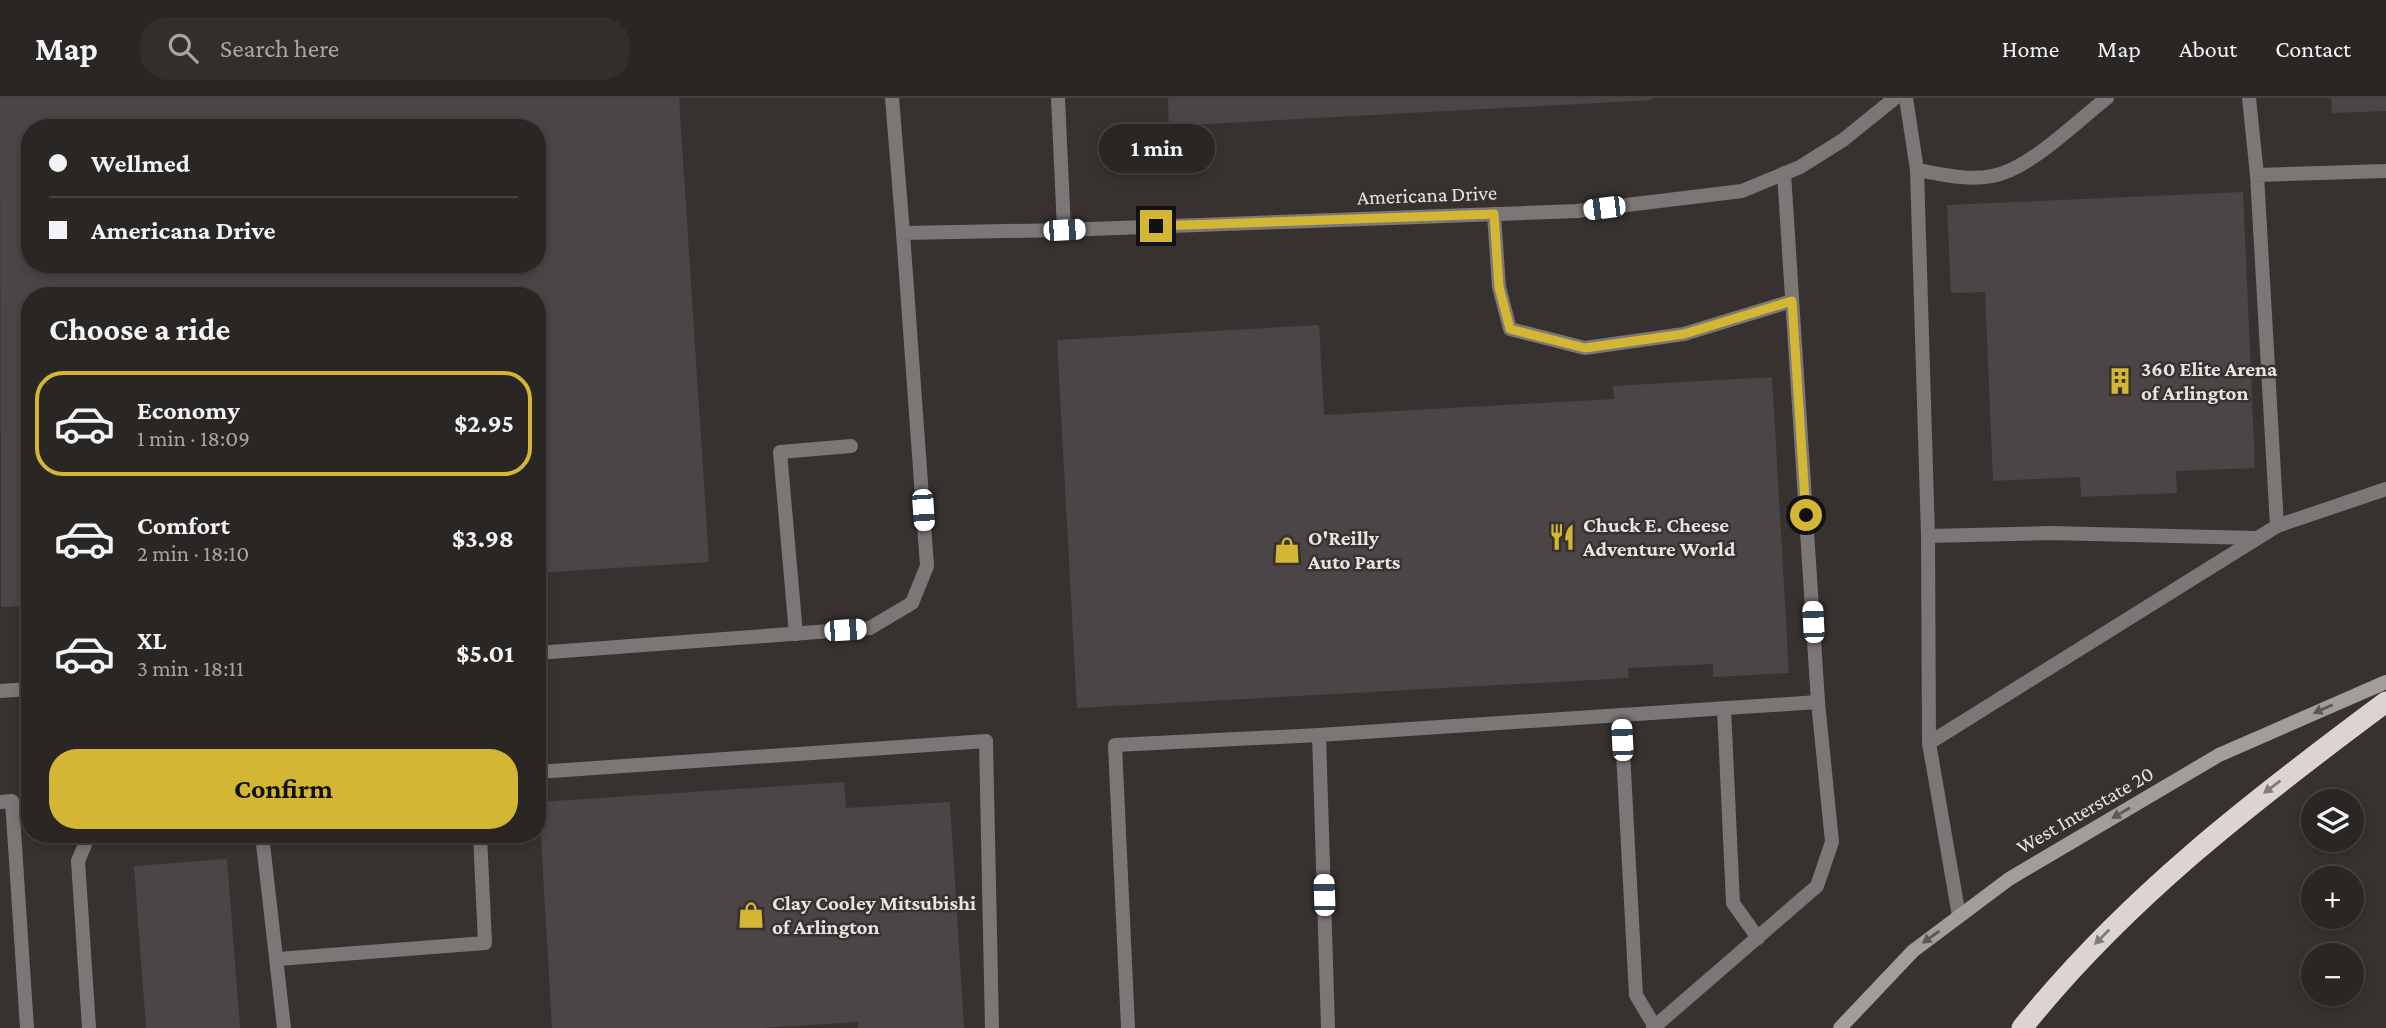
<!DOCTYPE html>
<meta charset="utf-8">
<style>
:root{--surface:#292623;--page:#312e2b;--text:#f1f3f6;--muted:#a5a5a6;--line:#454341;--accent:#d4b635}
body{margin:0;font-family:"Crimson Pro",serif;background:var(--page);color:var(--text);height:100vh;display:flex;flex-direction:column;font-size:26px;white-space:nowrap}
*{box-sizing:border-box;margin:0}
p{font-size:23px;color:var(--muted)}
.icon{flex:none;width:38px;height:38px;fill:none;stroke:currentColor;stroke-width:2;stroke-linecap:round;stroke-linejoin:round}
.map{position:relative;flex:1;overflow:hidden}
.drawer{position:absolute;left:21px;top:189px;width:525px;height:556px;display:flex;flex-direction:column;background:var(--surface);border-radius:28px;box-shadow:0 4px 10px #0003,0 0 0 2px var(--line)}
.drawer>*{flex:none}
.guide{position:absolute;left:21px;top:21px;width:525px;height:154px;border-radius:28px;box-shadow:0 4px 10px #0003,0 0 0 2px var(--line);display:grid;align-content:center;height:154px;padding:0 28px;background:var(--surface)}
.tools{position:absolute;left:2301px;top:691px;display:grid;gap:14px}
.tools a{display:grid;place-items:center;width:63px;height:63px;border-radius:50%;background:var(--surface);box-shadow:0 4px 10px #0003,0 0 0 2px var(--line);font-size:35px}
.end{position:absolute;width:32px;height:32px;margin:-16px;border:9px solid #d4b635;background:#111;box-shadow:0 0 0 4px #111}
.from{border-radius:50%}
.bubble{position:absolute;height:49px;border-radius:24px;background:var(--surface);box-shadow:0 4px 10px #0003,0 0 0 2px var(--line);font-size:23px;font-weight:700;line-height:49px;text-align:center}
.car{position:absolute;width:21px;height:42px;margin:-21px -10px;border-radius:9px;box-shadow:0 0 5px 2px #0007;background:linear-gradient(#fff 24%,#345 0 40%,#fff 0 76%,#345 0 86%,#fff 0)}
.guide b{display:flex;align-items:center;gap:24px;height:66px;font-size:26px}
.guide b+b{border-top:2px solid var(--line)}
.guide i{width:18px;height:18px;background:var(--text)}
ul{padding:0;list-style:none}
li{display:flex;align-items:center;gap:21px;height:105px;margin:0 14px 10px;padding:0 14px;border:4px solid transparent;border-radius:28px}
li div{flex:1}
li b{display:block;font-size:26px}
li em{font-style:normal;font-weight:700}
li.on{border-color:var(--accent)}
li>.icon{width:63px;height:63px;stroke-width:1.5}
h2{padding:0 28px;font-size:32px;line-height:84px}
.button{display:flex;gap:14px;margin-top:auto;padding:14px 28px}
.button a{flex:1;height:80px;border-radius:28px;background:var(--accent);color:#111;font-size:28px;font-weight:700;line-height:80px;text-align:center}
header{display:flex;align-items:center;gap:42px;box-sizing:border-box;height:98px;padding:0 35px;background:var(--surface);border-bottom:2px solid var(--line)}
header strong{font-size:33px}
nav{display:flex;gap:38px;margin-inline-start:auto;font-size:24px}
.search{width:490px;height:63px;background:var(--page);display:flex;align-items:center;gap:18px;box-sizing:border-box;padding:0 24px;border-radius:28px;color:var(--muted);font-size:26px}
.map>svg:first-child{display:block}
.building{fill:#4b4548;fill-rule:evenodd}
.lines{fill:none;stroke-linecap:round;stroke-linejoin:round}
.lane{stroke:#7a7776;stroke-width:14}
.street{stroke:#7a7776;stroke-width:14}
.secondary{stroke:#a29d9b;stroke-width:14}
.highway{stroke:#dcd4d2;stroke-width:21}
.oneway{fill:#5c5755}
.oneway2{fill:#817b78}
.route{stroke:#d4b635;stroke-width:9}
.labels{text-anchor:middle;stroke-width:5;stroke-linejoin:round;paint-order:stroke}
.street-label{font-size:21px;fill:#e7e4e2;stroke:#37322f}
.poi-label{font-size:21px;font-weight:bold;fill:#e7e4e2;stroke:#37322f;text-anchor:start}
</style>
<header>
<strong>Map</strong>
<div class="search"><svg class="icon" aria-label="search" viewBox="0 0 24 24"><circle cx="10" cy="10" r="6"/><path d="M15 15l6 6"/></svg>Search here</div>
<nav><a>Home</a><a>Map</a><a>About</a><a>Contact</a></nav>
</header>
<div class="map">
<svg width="2386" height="930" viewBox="0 0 2386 930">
<rect width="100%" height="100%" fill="#37322f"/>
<g class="building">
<path d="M 0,0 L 679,0 L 709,464 L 537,475 L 537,198 L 30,198 L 30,508 L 1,509 ZM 30,30 L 537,30 L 537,166 L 30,166 Z"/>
<polygon points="1168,0 1652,0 1652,2 1169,28"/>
<polygon points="2331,0 2386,0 2386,13 2332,15"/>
<polygon points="2243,94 2255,370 2176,373 2177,395 2081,399 2080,379 1993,383 1985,194 1951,195 1947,107"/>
<polygon points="1319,227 1324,317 1614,301 1613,288 1772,279 1789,575 1713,579 1713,566 1628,570 1629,580 1077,610 1057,242"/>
<polygon points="844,684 846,710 950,704 964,930 858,930 858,924 764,930 552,930 539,704"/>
<polygon points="227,761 240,930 146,930 134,768"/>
</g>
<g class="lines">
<g class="lane">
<polyline points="892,0 903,135"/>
<polyline points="1906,0 1917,72 1928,438 1929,645 1959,818"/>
<polyline points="2249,0 2257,77"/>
<path d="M 1917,72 C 1941,76 1968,83 1992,78 C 2029,72 2077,23 2107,0"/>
<polyline points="1494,116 1499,189 1510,231 1585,250 1684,236 1792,203"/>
<polyline points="2277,428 2386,391"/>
<polyline points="1928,438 2050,435 2256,440"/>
<polyline points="796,536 780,354 851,348"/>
<polyline points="537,555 870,530 912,505 927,468 903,135 1064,132"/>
<polyline points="0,593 30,591"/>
<polyline points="1724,610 1733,805 1758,840"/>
<polyline points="1621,617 1636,897 1655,929"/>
<polyline points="1929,645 2277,428 2257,77 2386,73"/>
<polyline points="537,674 986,643"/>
<polyline points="0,704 12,703 27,930"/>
<polyline points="89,737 78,763 89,930"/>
<polyline points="262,737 284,930"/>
<polyline points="278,861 485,845 480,737"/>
<polyline points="1128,930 1115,647 1319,637"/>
<polyline points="1328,930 1319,637 1818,604 1784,75"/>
<polyline points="1653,930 1817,788 1832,744 1818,604"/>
</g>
<g class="street">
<polyline points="1058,0 1064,132 1577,113 1742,93 1800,69 1843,42 1895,0"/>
<polyline points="986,643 992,930"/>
</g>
<polyline class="secondary" points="1840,930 1913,853 2009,781 2219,657 2386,584"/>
<path class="highway" d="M 2022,930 C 2125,801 2254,702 2386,604"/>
</g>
<defs><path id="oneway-solid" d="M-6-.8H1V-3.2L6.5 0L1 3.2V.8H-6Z" transform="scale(1.75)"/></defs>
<g class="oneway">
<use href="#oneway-solid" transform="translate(2323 611) rotate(156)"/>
<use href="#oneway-solid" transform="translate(2121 715) rotate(150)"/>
<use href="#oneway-solid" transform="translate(1931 839) rotate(144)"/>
</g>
<g class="oneway2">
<use href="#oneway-solid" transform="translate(2272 689) rotate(143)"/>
<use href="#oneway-solid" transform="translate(2102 839) rotate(135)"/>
</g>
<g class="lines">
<polyline class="route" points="1156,128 1494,116 1499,189 1510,231 1585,250 1684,236 1792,203 1806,417"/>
</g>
<defs>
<symbol id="building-bare" viewBox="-9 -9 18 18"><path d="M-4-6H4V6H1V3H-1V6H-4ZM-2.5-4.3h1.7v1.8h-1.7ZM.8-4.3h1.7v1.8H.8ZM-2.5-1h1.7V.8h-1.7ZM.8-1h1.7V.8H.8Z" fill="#d4b635" stroke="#37322f" stroke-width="2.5" paint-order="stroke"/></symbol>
<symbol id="restaurant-bare" viewBox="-9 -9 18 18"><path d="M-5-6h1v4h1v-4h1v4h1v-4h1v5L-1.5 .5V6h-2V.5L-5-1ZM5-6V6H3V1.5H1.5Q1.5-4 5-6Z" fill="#d4b635" stroke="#37322f" stroke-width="2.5" paint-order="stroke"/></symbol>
<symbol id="shop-bare" viewBox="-9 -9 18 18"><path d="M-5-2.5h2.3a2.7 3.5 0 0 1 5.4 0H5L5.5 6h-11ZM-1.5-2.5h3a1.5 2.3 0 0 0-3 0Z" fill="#d4b635" stroke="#37322f" stroke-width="2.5" paint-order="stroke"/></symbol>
</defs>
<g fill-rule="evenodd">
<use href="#building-bare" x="2101" y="264" width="38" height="38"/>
<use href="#restaurant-bare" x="1543" y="420" width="38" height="38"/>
<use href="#shop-bare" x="1268" y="433" width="38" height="38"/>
<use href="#shop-bare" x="732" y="798" width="38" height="38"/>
</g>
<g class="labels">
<g class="street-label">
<text transform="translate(1427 97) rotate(-2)" y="7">Americana Drive</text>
<text transform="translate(2085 712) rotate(-30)" y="7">West Interstate 20</text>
</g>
<g class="poi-label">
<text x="2141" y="278">360 Elite Arena<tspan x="2141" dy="24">of Arlington</tspan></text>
<text x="1583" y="434">Chuck E. Cheese<tspan x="1583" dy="24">Adventure World</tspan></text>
<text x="1308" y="447">O'Reilly<tspan x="1308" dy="24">Auto Parts</tspan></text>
<text x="772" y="812">Clay Cooley Mitsubishi<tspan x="772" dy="24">of Arlington</tspan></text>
</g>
</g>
</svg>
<div class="tools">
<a><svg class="icon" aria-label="layers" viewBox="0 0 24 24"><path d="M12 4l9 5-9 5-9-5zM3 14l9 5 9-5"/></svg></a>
<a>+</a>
<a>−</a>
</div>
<i class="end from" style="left:1806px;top:417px"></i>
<i class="end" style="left:1156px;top:128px"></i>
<div class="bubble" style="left:1099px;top:26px;width:116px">1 min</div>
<i class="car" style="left:1604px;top:110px;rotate:263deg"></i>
<i class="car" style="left:1064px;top:132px;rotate:87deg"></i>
<i class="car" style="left:923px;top:412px;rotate:176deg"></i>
<i class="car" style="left:1813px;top:524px;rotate:357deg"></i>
<i class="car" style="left:845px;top:532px;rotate:86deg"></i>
<i class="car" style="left:1622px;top:642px;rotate:357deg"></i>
<i class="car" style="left:1324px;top:797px;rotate:358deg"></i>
<div class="guide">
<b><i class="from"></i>Wellmed</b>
<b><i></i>Americana Drive</b>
</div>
<section class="drawer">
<h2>Choose a ride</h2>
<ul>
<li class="on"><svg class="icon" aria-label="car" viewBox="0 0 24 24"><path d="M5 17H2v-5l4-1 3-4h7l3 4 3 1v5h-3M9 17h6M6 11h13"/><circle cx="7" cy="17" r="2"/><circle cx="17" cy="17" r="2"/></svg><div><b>Economy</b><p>1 min · 18:09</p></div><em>$2.95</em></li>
<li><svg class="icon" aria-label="car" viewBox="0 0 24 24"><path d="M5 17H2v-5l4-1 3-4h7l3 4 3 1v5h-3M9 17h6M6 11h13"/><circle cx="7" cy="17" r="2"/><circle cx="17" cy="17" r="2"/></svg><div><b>Comfort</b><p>2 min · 18:10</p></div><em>$3.98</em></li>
<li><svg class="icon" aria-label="car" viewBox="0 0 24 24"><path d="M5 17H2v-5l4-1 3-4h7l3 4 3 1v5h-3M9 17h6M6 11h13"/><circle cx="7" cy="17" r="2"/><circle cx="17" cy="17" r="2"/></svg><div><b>XL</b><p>3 min · 18:11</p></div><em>$5.01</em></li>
</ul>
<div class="button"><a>Confirm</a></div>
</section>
</div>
